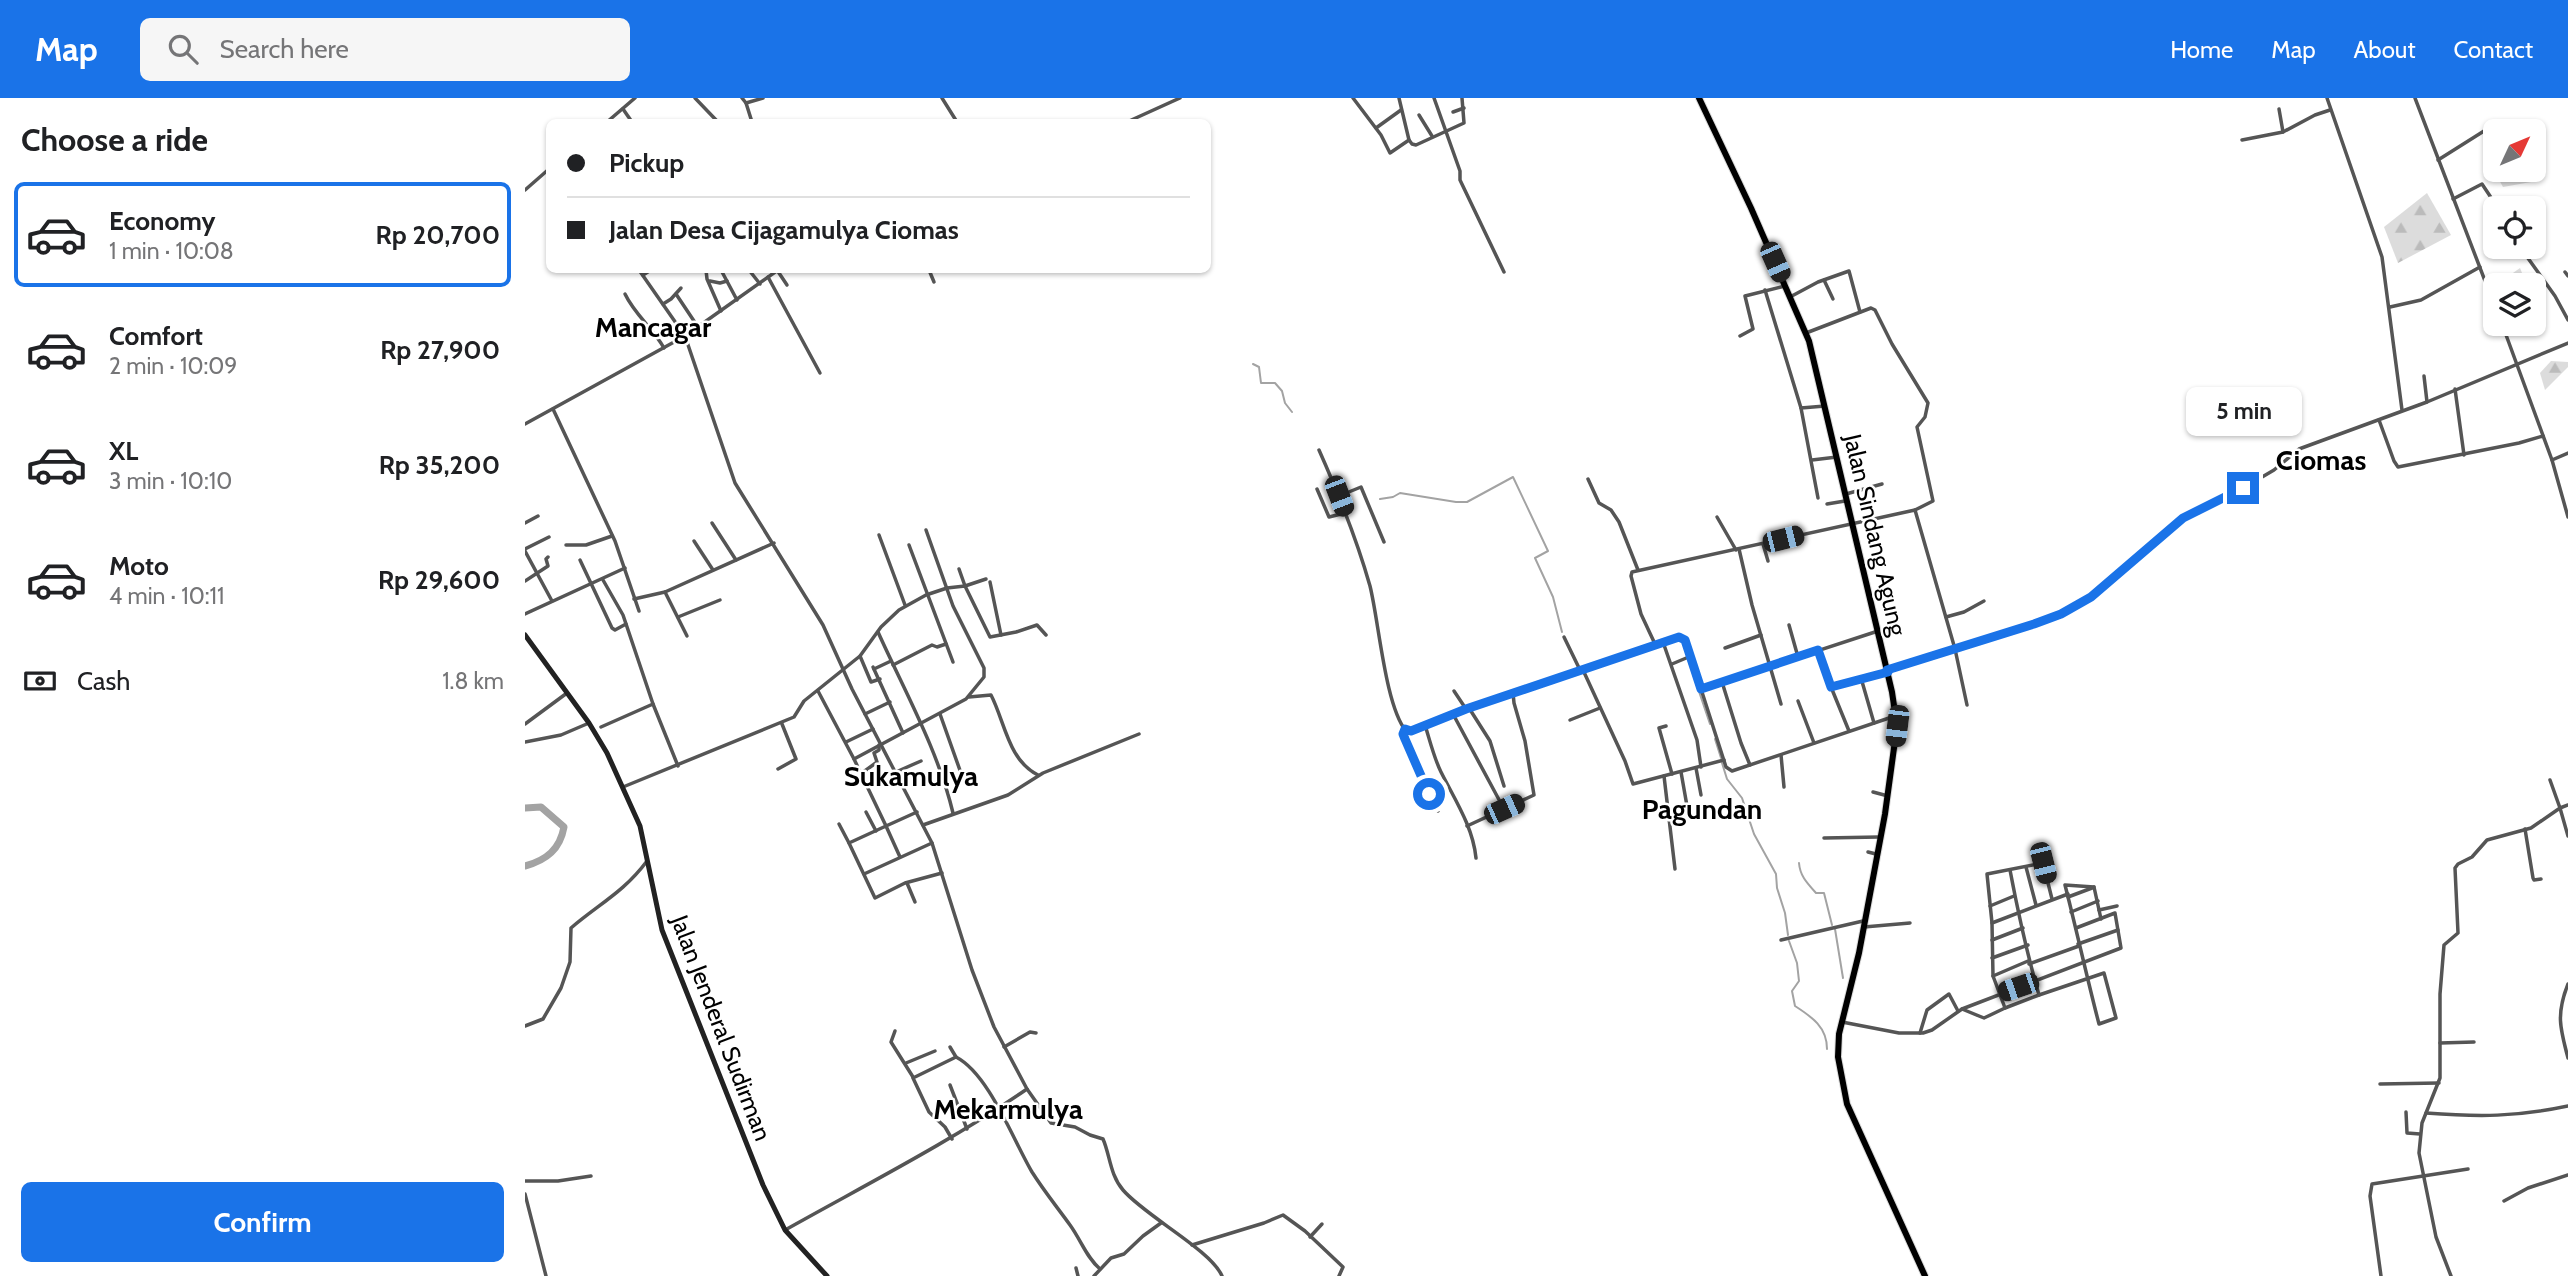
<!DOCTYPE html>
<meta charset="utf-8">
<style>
:root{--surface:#fff;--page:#f6f6f6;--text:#202124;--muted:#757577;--line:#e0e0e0;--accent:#1a73e8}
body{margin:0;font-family:Cabin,sans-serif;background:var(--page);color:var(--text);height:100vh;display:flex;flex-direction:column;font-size:26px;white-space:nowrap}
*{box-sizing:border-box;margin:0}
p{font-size:23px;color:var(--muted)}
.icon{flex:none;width:38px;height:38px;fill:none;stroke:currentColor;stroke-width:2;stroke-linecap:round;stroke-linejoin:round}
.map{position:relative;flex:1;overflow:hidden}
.drawer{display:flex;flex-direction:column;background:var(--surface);width:525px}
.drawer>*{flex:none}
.guide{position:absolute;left:21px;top:21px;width:665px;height:154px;border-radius:10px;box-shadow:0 2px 5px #0004;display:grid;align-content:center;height:154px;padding:0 21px;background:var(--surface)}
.needle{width:46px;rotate:46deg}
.controls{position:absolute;left:1958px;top:21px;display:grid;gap:14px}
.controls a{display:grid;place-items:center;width:63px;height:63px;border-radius:10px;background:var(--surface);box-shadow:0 2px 5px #0004;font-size:35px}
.end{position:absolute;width:32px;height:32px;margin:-16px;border:9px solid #1a73e8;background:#fff;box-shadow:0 0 0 4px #fff}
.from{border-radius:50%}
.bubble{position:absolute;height:49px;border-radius:10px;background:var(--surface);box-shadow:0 2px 5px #0004;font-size:23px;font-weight:800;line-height:49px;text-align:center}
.car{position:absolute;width:21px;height:42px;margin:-21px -10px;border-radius:9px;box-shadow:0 0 5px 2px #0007;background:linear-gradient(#222 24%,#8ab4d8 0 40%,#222 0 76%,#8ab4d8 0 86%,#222 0)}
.guide b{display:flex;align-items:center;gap:24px;height:66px;font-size:26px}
.guide b+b{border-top:2px solid var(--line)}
.guide i{width:18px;height:18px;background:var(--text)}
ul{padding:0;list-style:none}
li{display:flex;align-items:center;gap:21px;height:105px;margin:0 14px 10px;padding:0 7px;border:4px solid transparent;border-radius:10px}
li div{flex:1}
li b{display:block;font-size:26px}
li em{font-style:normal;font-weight:800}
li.selected{border-color:var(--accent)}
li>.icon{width:63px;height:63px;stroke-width:1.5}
h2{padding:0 21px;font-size:32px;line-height:84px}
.pay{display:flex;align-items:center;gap:18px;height:77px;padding:0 21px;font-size:26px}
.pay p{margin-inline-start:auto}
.button{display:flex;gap:14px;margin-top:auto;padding:14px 21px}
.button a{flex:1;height:80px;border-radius:10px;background:var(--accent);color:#fff;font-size:28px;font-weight:800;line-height:80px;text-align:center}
header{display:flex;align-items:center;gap:42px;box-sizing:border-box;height:98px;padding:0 35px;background:var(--accent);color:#fff}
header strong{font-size:33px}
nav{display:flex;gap:38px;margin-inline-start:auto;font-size:24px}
.search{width:490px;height:63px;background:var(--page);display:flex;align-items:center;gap:18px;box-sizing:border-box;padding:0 24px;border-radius:10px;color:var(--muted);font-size:26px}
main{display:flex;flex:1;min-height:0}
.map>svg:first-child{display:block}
.forest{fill:url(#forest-firs)}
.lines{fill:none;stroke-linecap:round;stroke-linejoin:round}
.stream{stroke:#a3a3a3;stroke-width:2}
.river{stroke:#a3a3a3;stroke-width:7}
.primary-casing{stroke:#dbdbdb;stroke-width:8}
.minor{stroke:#555;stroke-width:3.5}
.secondary{stroke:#222;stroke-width:5}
.primary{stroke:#000;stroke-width:6}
.route{stroke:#1a73e8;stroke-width:9}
.labels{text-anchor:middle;stroke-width:5;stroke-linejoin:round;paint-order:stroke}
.street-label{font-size:24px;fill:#000;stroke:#fff}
.quarter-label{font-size:28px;font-weight:bold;fill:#000;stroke:#fff}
</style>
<header>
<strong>Map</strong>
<div class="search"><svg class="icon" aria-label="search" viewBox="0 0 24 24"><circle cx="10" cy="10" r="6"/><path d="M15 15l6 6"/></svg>Search here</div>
<nav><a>Home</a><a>Map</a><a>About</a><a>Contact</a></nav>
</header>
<main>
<section class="drawer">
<h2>Choose a ride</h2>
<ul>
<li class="selected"><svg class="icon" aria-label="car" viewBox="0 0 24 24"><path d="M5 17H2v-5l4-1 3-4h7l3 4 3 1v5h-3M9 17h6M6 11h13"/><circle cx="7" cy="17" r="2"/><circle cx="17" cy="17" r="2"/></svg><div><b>Economy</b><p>1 min · 10:08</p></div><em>Rp 20,700</em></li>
<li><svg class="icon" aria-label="car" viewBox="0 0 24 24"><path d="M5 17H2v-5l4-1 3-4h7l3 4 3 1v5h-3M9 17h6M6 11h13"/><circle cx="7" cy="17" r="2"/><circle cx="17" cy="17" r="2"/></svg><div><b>Comfort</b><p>2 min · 10:09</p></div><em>Rp 27,900</em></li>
<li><svg class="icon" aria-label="car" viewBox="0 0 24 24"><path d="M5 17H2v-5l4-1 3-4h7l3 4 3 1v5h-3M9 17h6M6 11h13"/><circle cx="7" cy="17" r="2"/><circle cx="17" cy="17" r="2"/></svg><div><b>XL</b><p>3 min · 10:10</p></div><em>Rp 35,200</em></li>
<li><svg class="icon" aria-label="car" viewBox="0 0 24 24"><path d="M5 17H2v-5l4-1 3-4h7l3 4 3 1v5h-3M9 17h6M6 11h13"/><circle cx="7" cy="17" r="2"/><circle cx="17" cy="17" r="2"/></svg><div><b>Moto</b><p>4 min · 10:11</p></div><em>Rp 29,600</em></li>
</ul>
<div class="pay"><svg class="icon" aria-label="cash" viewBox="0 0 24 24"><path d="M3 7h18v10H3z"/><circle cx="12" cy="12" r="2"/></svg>Cash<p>1.8 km</p></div>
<div class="button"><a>Confirm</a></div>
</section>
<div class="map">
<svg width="2043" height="1178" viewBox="0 0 2043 1178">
<defs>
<pattern id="forest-firs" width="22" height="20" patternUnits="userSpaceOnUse" patternTransform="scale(1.75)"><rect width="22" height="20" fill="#dcdcdc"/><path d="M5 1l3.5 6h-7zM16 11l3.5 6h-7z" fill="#bbb"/></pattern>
</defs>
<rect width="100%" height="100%" fill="#fff"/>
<g class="forest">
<polygon points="1968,71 1998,72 2006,84 1978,89"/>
<polygon points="1902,95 1926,137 1873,165 1859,129"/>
<polygon points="1995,170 2002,187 1986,187 1985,177"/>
<polygon points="2026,263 2043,264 2043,269 2020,292 2015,275"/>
</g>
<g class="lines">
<g class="stream">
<polyline points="728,266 734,269 736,285 750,285 757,293 760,305 767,314"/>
<polyline points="855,401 868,399 875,395 931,404 942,404 988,379 1023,453 1010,460 1028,499 1037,534"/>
<polyline points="1163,561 1185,626"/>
<polyline points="1190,641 1196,660"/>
<polyline points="1197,665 1202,681 1217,700 1229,736 1251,776 1252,790 1260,815 1263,837"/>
<path d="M 1274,765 C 1275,778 1282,785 1291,795 L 1299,795 L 1307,827"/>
<polyline points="1310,831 1318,880"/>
<path d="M 1264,843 L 1272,865 L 1274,883 L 1267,893 L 1270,908 C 1287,919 1302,929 1302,951"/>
</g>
<path class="river" d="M 0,710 L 16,709 L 39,729 C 35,751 22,762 0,768"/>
<defs>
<polyline id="primary" points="1174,0 1226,110 1284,243 1367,594 1372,628 1360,716 1334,855 1314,936 1313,959 1322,1006 1400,1178"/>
</defs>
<use href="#primary" class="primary-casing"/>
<g class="minor">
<polyline points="170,0 193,24"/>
<polyline points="217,0 221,5 238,0"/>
<polyline points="417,0 432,24"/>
<polyline points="828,0 856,37 865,55 884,42 874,0"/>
<polyline points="909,0 935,73 935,82 979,174"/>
<polyline points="1802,0 1857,159 1877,312"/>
<polyline points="1890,0 1970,209"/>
<polyline points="221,5 227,24"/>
<polyline points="98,11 107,24"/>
<polyline points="1754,11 1758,34"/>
<polyline points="928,14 939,10"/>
<polyline points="894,17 907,38"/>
<polyline points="82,24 110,0"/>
<polyline points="602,24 655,0"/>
<polyline points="851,30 876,12"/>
<polyline points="884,42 887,46 891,47 939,25 937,0"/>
<polyline points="1717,42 1758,34 1790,17 1805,12"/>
<polyline points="1913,62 1959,33"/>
<polyline points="0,92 24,71"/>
<polyline points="1928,101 1957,86 1973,110"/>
<polyline points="1995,149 2030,198 2043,222"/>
<path d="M 114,172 L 160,238 L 210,385 L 298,527 L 327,591 L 407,745 L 447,872 L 469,929 L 502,991 L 526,1025 L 550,1029 L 565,1037 L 578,1041 C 585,1057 585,1077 598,1092 C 620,1118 686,1152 697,1178"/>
<polyline points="181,172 182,181 196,213"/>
<polyline points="196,172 212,202"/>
<polyline points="224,172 235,186"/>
<polyline points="252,172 262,187"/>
<polyline points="404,172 409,184"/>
<polyline points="2040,174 2043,178"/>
<polyline points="118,177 126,172"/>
<polyline points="243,179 295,275"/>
<polyline points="1299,182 1308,201"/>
<polyline points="185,183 195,185 202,183"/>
<polyline points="1240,192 1276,310 1300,308"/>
<path d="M 100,196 C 110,217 128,230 139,250"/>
<polyline points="151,196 173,229"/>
<polyline points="1265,199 1293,184 1324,173 1335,214"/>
<polyline points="138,206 146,201 156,190"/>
<polyline points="1865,209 1896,202 1955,169"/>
<polyline points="1977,226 2027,362 2043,419"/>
<polyline points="1281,235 1346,210 1350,212 1367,246 1403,305 1400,319 1392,329 1408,403 1390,412"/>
<polyline points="1215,238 1228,231 1220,198 1260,188"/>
<polyline points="1899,278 1902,304"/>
<polyline points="1930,291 1939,357"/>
<polyline points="1276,310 1293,400"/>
<polyline points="28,311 90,443 114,513"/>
<polyline points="1854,322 1869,363 1873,369 1994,345 2018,338"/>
<polyline points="0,326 160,238 253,172"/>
<path d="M 794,352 C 814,397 832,442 845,488 C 854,524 860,607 881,633 L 886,633 L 941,611 L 1154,539 L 1160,542 L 1176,591 L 1353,533"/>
<polyline points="1287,362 1312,359"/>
<polyline points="2027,362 2043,355"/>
<polyline points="1063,381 1074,405 1086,412 1094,424 1113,472"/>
<polyline points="792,391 804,419 820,415"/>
<polyline points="1321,396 1357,386"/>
<polyline points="814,398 836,389 859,444"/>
<polyline points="1302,406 1320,403"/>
<polyline points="1192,419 1211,452"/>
<polyline points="0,425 13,418"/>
<polyline points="187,425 211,462"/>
<polyline points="354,437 380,507"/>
<polyline points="169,443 188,472"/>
<polyline points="1238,446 1243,463"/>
<polyline points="41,447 61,447 87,438"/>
<polyline points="384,447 428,564"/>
<polyline points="0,451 24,439"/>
<polyline points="1214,451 1227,507 1256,606"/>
<polyline points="0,453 27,503"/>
<polyline points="55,462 87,530 90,532 101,526"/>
<polyline points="434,471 440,488 461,481"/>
<polyline points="78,482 98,517 128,606"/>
<polyline points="0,483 23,468 21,461 23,459"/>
<polyline points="465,484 476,537"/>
<polyline points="140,494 162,538"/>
<polyline points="109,501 140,494 249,445"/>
<polyline points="0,516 100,470"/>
<polyline points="153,519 195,502"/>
<polyline points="1421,519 1439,514 1459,503"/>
<polyline points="1264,527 1273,559"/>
<path d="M 353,534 C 379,592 413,652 428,715"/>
<polyline points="1039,539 1055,572"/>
<polyline points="1138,544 1172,642 1176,669"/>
<polyline points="1130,546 1116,516 1106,478 1107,474 1390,412 1430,551 1442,607"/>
<polyline points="1200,550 1236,537"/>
<polyline points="1293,552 1306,589 1361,574"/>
<polyline points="335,558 346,584 355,581"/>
<polyline points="1147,566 1166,558"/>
<polyline points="368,567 407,547 412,549 421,546"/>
<polyline points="348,569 378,635"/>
<polyline points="349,571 366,563"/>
<polyline points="1058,572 1100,663 1108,686 1199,662"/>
<polyline points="1362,572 1536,516 1566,499 1658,420 1698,402 1749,372 1774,351 1902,304 2043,245"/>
<polyline points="1336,580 1349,625"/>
<polyline points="1197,584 1216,645 1225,667"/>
<polyline points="1306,589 1324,633"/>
<polyline points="1176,591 1201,669 1207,673 1370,618"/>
<polyline points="293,593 329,661 441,601 459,579 459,570 428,508 401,432"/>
<polyline points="929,593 941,611"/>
<path d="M 444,599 L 466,597 C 480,624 483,662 513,677"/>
<polyline points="1273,603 1289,645"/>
<polyline points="944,610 965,643 979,688"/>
<polyline points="340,616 365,604"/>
<polyline points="415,616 437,678"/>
<polyline points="928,616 979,711"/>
<polyline points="1045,622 1075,610"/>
<polyline points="0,626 42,595"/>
<path d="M 900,627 C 905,643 909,660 916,674 C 930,702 948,729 951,760"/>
<polyline points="1141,628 1134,630 1147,676"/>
<polyline points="76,629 128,606 153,668"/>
<polyline points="880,631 878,636 880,641 913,713"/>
<polyline points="0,644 36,637 64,625"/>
<polyline points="321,644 348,631"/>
<polyline points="1256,657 1259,689"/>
<polyline points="329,661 361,728 392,714"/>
<polyline points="1171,670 1176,697"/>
<polyline points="253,671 271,661 257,626"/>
<polyline points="371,674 396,663"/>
<polyline points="1156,674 1162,708"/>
<polyline points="337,675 352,664 349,655 354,652 354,647"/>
<polyline points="1139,678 1150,771"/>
<polyline points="322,686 339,679"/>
<polyline points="98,689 269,619 279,603 335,558 356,529 374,512 401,497 422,490 440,488 465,539 491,534 512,527 521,537"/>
<polyline points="1348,694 1363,698"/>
<polyline points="2043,707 2035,710 2043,738"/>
<polyline points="341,714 351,733"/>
<polyline points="314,726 324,745"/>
<polyline points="398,727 483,697 518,675 614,636"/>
<polyline points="942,728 1009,697 1000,643 989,605 988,595"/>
<polyline points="2000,731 2008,780 2009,782 2016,781"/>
<polyline points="1299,740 1354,739"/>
<polyline points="1343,754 1351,756"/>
<polyline points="375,759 361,728 324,745 350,800 380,785 417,775"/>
<polyline points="1501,769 1511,807"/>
<path d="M 1485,772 C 1493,814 1502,856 1514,897 L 1579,875 L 1591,920 L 1574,926 C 1562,880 1552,834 1540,787 L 1569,789"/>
<polyline points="339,776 407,745"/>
<polyline points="382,785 390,804"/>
<polyline points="1569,789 1576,821"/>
<polyline points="1543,799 1567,790"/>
<polyline points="1465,808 1489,798"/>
<polyline points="1574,812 1592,808"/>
<polyline points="1546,814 1573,803"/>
<polyline points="1467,825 1462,776 1518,765 1527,801"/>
<polyline points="1339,829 1385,825"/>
<polyline points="1256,842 1338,823"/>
<polyline points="1467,842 1498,830"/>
<polyline points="1553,846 1593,832"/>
<polyline points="1467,860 1503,847"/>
<polyline points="1504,866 1554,848"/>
<polyline points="1468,878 1503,863"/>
<path d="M 2043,886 C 2031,916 2035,930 2043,960"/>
<polyline points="1514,897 1480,910 1468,878 1467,825 1543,796"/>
<polyline points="1437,911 1459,920 1480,910"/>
<polyline points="1317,924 1374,935 1398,935 1407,932 1437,911 1596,850 1590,815 1551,830"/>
<path d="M 0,928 L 18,921 L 36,890 L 45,864 L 46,830 C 74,806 99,794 122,763"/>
<polyline points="370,933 366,944 388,979"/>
<polyline points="1395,935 1402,912 1424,896 1433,913"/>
<polyline points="1915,945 1949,944"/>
<polyline points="425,949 431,959"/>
<polyline points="479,949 505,934 511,935"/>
<polyline points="381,965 410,953"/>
<polyline points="1855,986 1914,985"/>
<polyline points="425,987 442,1031"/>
<polyline points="1881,1014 1882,1035 1895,1036"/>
<path d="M 1901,1015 C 1954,1019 1991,1019 2043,1008"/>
<path d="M 427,1041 L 420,1029 L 404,1014 L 388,980 L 431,959 C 464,976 488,1042 507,1074 C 519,1093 532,1109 545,1127 C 556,1142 561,1159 575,1171"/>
<polyline points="0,1083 33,1083 66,1078"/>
<polyline points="0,1096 21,1178"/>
<polyline points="1979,1103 2003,1090 2043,1077"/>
<path d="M 260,1132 C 342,1086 425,1044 502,991"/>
<polyline points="785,1139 797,1126"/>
<polyline points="667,1147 739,1125 758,1117 780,1133 818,1169 814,1178"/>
<polyline points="551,1170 553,1178"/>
<polyline points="569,1178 586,1160 599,1156 618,1138 636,1125"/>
<polyline points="1856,1178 1845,1098 1847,1086 1943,1071"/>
<polyline points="1926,1178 1911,1139 1894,1055 1897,1025 1915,980 1915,896 1919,847 1933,835 1930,770 1933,766 1947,759 1962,742 2006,730 2035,710 2025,682"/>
</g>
<polyline class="secondary" points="0,537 64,625 82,655 115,728 137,832 238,1087 260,1132 302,1178"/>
<use href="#primary" class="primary"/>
</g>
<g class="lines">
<polyline class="route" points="904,696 880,641 878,636 880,631 886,633 941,611 1154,539 1160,542 1176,591 1293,552 1306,589 1363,574 1362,572 1509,526 1536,516 1566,499 1658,420 1718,390"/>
</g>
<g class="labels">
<g class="street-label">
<text transform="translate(1350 437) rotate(77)" y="8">Jalan Sindang Agung</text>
<text transform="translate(196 930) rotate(69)" y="8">Jalan Jenderal Sudirman</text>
</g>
<g class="quarter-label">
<text x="128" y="239">Mancagar</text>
<text x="1796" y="372">Ciomas</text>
<text x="386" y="688">Sukamulya</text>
<text x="1177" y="721">Pagundan</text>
<text x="483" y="1021">Mekarmulya</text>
</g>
</g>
</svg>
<div class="controls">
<a><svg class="needle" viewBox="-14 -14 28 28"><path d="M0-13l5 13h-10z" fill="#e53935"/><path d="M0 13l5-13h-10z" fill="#757577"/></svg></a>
<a><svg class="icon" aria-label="locate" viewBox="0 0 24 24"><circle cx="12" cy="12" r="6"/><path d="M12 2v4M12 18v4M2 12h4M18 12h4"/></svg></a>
<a><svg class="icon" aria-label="layers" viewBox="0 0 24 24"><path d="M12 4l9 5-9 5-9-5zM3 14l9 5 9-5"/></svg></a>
</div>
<i class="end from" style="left:904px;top:696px"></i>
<i class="end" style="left:1718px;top:390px"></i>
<div class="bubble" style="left:1661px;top:289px;width:116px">5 min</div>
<i class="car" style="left:1250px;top:164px;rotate:156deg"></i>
<i class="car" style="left:814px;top:398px;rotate:159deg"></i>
<i class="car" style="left:1258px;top:441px;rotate:76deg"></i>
<i class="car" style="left:1372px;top:628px;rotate:187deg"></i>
<i class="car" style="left:979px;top:711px;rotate:66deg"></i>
<i class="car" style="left:1518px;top:765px;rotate:166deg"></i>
<i class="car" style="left:1493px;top:889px;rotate:251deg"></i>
<div class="guide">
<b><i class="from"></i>Pickup</b>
<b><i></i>Jalan Desa Cijagamulya Ciomas</b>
</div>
</div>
</main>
